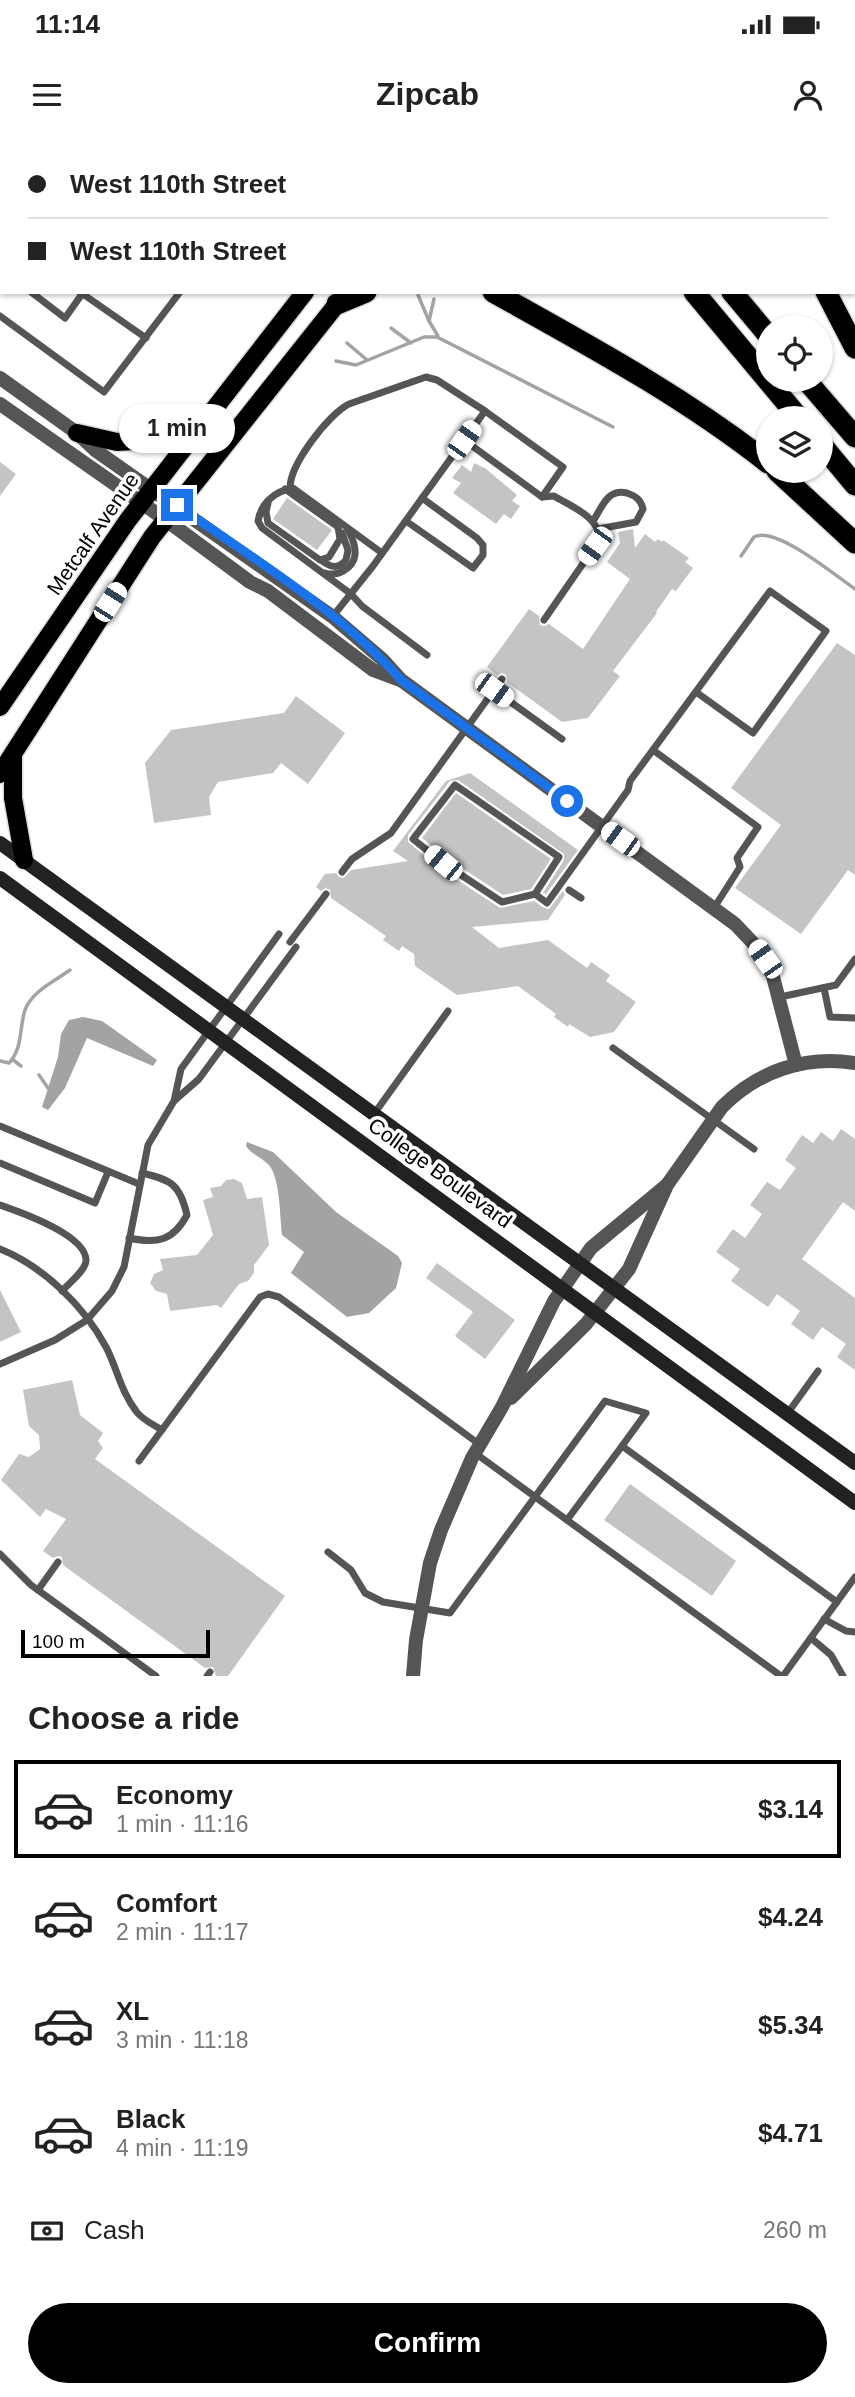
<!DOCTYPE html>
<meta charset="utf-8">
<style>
:root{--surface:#fff;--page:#f2f2f2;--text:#222;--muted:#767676;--line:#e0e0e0;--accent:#000}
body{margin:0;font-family:Helvetica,sans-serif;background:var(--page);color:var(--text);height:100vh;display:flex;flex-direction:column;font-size:26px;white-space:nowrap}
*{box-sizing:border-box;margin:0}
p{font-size:23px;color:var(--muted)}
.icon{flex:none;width:38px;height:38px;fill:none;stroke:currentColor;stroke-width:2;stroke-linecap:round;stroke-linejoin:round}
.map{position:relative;height:1536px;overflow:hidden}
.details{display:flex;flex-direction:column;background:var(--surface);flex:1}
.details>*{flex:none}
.top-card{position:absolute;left:0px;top:0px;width:856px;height:154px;box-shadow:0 2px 5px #0004;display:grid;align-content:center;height:154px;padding:0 28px;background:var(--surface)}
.controls{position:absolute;left:756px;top:175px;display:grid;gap:14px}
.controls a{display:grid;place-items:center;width:77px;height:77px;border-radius:50%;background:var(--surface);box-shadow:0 2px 5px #0004;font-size:35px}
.scale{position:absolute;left:21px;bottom:18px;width:189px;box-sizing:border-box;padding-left:7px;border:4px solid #000;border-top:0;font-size:19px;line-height:24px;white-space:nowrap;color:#000;-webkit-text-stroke:5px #fff;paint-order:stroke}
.end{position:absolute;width:32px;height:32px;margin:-16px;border:9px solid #1a73e8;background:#fff;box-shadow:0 0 0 4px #fff}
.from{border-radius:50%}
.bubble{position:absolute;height:49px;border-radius:24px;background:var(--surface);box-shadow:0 2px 5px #0004;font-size:23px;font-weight:600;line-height:49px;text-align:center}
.car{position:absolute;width:21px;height:42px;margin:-21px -10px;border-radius:9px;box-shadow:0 0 5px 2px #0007;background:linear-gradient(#fff 24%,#345 0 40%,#fff 0 76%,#345 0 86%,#fff 0)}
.top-card b{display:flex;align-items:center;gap:24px;height:66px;font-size:26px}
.top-card b+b{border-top:2px solid var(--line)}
.top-card i{width:18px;height:18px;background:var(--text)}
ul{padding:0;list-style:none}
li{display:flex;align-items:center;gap:21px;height:98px;margin:0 14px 10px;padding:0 14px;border:4px solid transparent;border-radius:0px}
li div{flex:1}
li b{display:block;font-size:26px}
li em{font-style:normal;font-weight:600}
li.on{border-color:var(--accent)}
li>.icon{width:63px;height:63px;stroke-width:1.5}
h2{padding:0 28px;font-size:32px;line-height:84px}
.pay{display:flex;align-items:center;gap:18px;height:77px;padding:0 28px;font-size:26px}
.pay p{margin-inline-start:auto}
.primary-button{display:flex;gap:14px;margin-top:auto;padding:14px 28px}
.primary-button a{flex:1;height:80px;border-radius:42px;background:var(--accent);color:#fff;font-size:28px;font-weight:600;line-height:80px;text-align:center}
.status{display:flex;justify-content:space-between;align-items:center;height:49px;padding:0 35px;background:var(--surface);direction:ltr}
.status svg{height:19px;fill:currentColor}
header{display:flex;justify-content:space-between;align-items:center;height:91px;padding:0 28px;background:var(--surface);font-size:32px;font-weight:600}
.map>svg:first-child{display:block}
.water{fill:#a3a3a3}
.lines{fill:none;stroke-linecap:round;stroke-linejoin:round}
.stream{stroke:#a3a3a3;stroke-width:3.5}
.building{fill:#c4c4c4}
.primary-casing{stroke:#dbdbdb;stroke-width:21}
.motorway-casing{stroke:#dbdbdb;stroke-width:24}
.service{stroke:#555;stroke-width:7}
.minor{stroke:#555;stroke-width:14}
.secondary{stroke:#222;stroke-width:14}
.primary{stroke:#000;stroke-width:18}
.motorway{stroke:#000;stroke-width:21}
.route{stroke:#1a73e8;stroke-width:9}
.labels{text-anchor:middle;stroke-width:7;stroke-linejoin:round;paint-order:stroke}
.street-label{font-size:21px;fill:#000;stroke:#fff}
</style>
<div class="status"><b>11:14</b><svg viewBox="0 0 49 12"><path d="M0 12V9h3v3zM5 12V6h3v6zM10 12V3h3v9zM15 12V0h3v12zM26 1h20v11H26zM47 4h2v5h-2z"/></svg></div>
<header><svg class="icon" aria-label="menu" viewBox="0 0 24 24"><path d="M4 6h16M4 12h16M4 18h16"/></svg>Zipcab<svg class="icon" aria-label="person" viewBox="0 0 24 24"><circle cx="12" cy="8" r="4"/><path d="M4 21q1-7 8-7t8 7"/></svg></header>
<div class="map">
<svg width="855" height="1536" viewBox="0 0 855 1536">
<rect width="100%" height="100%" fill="#fff"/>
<g class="water">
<polygon points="83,877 102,881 157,920 153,926 87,898 65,948 48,970 42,967 58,917 61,894 69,880"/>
<path d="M 247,1002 L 273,1012 L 336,1072 L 398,1116 L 402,1123 L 396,1148 L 369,1173 L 347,1177 L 291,1133 L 304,1112 L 282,1095 C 280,1077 280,1043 271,1028 C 265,1019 252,1015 246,1006 Z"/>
</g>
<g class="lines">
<g class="stream">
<polyline points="315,0 315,2"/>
<polyline points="836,0 837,2"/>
<polyline points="854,35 855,36"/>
<polyline points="418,155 429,181"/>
<polyline points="434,159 429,181 438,196"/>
<polyline points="391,188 411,203"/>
<polyline points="347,203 367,220"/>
<polyline points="336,221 356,225 424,197 437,197 613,287"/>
<path d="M 741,416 L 754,397 C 775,385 836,436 855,449"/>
<polyline points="12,919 21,926"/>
<path d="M 0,921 L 9,923 C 23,908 19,889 25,870 C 32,851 55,841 70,830"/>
<polyline points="39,935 48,948"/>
</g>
</g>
<g class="building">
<polygon points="0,322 16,334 0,356"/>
<polygon points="474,323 485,328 517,355 512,361 520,366 511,379 504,374 496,384 453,353 461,343 452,338 462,325 471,332"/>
<polygon points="287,358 332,390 317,410 273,379"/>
<polygon points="633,389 635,408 645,394 655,402 658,399 662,402 663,400 689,418 685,422 693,428 676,451 672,449 656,472 657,473 613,531 620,536 588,578 562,582 507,542 506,535 502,533 497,535 487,527 529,469 539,476 540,485 544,486 549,484 583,509 630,439 607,422 620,403 618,392"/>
<polygon points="837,503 855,515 855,735 848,730 801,794 735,748 781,685 731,648"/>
<polygon points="296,556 345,593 308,644 281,623 273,633 218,642 209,657 211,675 154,683 145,623 171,590 284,573"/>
<polygon points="470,633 578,710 546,754 543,753 564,720 564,714 458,640 450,641 408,695 408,702 439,728 500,768 534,761 544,768 549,769 563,751 565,755 548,780 472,787 499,808 548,800 587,828 591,822 610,835 606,841 636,862 614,892 590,897 569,884 568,887 554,877 556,874 518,846 457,855 415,826 414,814 402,806 399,811 383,800 386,796 331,758 330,750 326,748 321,751 316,747 325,734 336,733 339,737 344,738 351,730 408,721 393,711 446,641"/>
<polygon points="456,653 551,719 531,749 503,755 447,718 422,698"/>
<polygon points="841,989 855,999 855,1071 843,1062 802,1119 855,1158 855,1230 837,1217 846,1204 822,1187 813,1200 791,1184 800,1171 777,1154 768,1167 731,1141 740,1129 716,1112 733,1089 745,1098 762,1074 750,1065 767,1042 780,1050 796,1028 785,1020 802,995 813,1003 821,992 833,1001"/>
<polygon points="234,1039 242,1043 247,1059 262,1057 269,1105 254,1125 254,1133 248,1141 239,1144 221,1168 217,1165 170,1171 167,1154 156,1151 150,1143 154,1134 163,1130 160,1119 197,1115 213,1095 203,1060 213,1057 210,1048 221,1046 226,1040"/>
<polygon points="437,1123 515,1180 485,1219 455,1196 473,1172 426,1138"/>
<polygon points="0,1150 21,1192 0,1202"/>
<polygon points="72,1240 80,1275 103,1293 98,1301 103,1308 95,1319 285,1456 228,1536 216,1536 213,1527 205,1528 63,1425 62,1417 58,1416 53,1418 43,1411 66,1379 46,1369 40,1377 1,1340 19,1314 29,1317 40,1309 39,1295 29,1286 23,1250"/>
<polygon points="630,1344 736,1421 712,1456 604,1380"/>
</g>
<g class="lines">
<defs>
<g id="primary">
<polyline points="422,2 423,0"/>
<polyline points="466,2 468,0"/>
<polyline points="77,293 117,302 134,301 204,281"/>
<polyline points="0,567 128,380 305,152"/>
<polyline points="13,614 13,658 24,720"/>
<polyline points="0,634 152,397 345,154"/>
</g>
<g id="motorway">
<polyline points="351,0 351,2"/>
<polyline points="567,0 568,2"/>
<polyline points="602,0 603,2"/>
<polyline points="759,0 760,2"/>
<path d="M 493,152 C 588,205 683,256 768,323"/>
<polyline points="694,152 799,278"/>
<polyline points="732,152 768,195"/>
<polyline points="826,152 855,208"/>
<polyline points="337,164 366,152"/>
<polyline points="806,240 855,297"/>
<polyline points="821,304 855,345"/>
<polyline points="777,331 855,403"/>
</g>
</defs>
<use href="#primary" class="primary-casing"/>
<use href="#motorway" class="motorway-casing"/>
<g class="service">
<polyline points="237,0 237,2"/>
<polyline points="0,93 2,93"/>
<polyline points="0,128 2,129"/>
<polyline points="31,152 65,178 82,154"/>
<polyline points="80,152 146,198"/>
<polyline points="0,176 104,252 180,152"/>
<polyline points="485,271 563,327 542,357"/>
<path d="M 464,300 L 542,357 L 554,356 C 572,367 598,376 600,399 L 544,480"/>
<path d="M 290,348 C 290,324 328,275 349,264 L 426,237 L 437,240 L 485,271 L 373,426 L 333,476"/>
<polyline points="268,363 266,372 268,383 320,420 329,417 340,399 338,387 285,349"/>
<polyline points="406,381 473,428 483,415 483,405 477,398 422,358"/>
<path d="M 593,381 C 602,368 607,348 627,353 C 636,356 641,360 643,369 L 636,382 L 598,389"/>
<path d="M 382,413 L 293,348 C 275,351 261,363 258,381 L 262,388 L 351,454 L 362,466 L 427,515"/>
<path d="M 321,420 C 330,427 338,430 346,420 L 348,410 L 342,393"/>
<path d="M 325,433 C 337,437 353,429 355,415 C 356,405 351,396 347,388"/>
<polyline points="494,550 502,539"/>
<polyline points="653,610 758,687 737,718 740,727 714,768"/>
<polyline points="342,732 352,719 391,693 494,550 562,599"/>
<polyline points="569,750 581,758"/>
<polyline points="535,754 559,717 455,645 413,699 443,723 502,762 535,754 547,763 628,650 630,641 770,451 826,491 753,593 696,552"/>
<polyline points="290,802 326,754"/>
<polyline points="824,848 830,877 855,878"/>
<polyline points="780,857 836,845 855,819"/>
<polyline points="613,908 754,1009"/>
<polyline points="175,960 199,939 296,807"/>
<polyline points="374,974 448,871"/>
<polyline points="0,986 139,1044"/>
<polyline points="0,1023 95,1063 108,1032"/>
<path d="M 0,1065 C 20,1072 87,1095 86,1121 C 85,1131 68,1144 62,1151"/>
<path d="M 129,1098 C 157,1104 173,1101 187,1075 C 180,1044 171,1040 142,1033"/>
<path d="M 0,1109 C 43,1126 84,1166 106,1207 C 117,1228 121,1252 136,1271 C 141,1279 154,1285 162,1290"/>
<polyline points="0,1224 55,1200 87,1180 112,1151 124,1127 148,1005 174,961 181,929 279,794"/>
<polyline points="787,1274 818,1231"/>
<polyline points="475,1313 781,1536"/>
<polyline points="139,1321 260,1157 268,1154 279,1157 479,1304"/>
<polyline points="567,1380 622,1306"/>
<polyline points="328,1412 351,1430 365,1453 383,1462 450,1473 605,1261 646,1273 622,1306 837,1462"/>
<polyline points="0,1414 31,1445 156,1536"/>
<polyline points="38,1450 58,1422"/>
<polyline points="824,1479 846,1491 855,1492"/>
<polyline points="811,1498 831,1515 843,1536"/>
<polyline points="207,1536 210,1532"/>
<polyline points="783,1536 855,1437"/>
</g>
<g class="minor">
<polyline points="0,238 77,293 95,310 333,477 382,519 401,540 735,784 753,803 771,829 796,925"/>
<polyline points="0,264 166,380 250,442 268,451 373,530 400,540"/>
<path d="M 511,1258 L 586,1184 L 629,1129 L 667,1045 L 722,967 C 758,931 805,915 855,923"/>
<polyline points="413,1536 416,1500 430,1423 441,1390 472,1318 502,1267 554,1161 591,1108 667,1045"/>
</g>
<g class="secondary">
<polyline points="0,703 855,1323"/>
<polyline points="0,738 855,1363"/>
</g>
<use href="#primary" class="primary"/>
<use href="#motorway" class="motorway"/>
</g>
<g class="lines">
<path class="route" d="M 177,365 C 252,418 340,471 401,540 L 567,661"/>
</g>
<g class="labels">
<g class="street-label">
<text transform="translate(93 394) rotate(-55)" y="7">Metcalf Avenue</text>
<text transform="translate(440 1033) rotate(36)" y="7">College Boulevard</text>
</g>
</g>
</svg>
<div class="controls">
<a><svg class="icon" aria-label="locate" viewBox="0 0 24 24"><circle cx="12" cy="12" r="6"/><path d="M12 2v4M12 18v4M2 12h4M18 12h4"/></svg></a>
<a><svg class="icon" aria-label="layers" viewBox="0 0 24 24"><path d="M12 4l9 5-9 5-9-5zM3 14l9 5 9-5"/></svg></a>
</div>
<div class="scale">100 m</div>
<i class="end from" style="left:567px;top:661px"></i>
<i class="end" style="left:177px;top:365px"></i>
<div class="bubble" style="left:119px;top:264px;width:116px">1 min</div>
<i class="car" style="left:464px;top:300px;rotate:35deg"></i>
<i class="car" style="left:595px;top:406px;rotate:216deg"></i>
<i class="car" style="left:110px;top:462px;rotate:32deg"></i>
<i class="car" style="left:494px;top:550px;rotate:126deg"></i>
<i class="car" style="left:620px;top:699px;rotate:306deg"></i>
<i class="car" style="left:443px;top:723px;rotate:309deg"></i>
<i class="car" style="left:765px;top:819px;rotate:325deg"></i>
<div class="top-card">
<b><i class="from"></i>West 110th Street</b>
<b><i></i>West 110th Street</b>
</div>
</div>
<section class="details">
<h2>Choose a ride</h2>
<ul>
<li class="on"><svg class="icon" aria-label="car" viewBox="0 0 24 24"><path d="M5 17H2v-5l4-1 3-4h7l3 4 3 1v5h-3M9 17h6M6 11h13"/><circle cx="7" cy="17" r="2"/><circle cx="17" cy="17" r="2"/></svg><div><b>Economy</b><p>1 min · 11:16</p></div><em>$3.14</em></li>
<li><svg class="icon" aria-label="car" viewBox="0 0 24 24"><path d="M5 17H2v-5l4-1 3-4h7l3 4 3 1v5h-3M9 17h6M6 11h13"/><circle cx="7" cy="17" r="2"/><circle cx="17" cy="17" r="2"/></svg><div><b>Comfort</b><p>2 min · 11:17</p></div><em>$4.24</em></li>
<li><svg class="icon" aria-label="car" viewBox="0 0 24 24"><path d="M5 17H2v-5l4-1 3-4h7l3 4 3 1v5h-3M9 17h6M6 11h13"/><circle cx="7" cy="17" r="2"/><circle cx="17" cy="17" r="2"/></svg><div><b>XL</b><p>3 min · 11:18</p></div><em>$5.34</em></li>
<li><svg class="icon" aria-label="car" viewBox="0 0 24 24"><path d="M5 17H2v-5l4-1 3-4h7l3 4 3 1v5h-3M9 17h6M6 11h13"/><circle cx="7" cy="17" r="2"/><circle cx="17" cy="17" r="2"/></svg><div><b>Black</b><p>4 min · 11:19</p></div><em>$4.71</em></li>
</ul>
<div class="pay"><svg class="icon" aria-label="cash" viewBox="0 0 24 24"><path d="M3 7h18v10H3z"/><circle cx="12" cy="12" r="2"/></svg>Cash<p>260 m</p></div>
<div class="primary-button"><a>Confirm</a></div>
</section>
